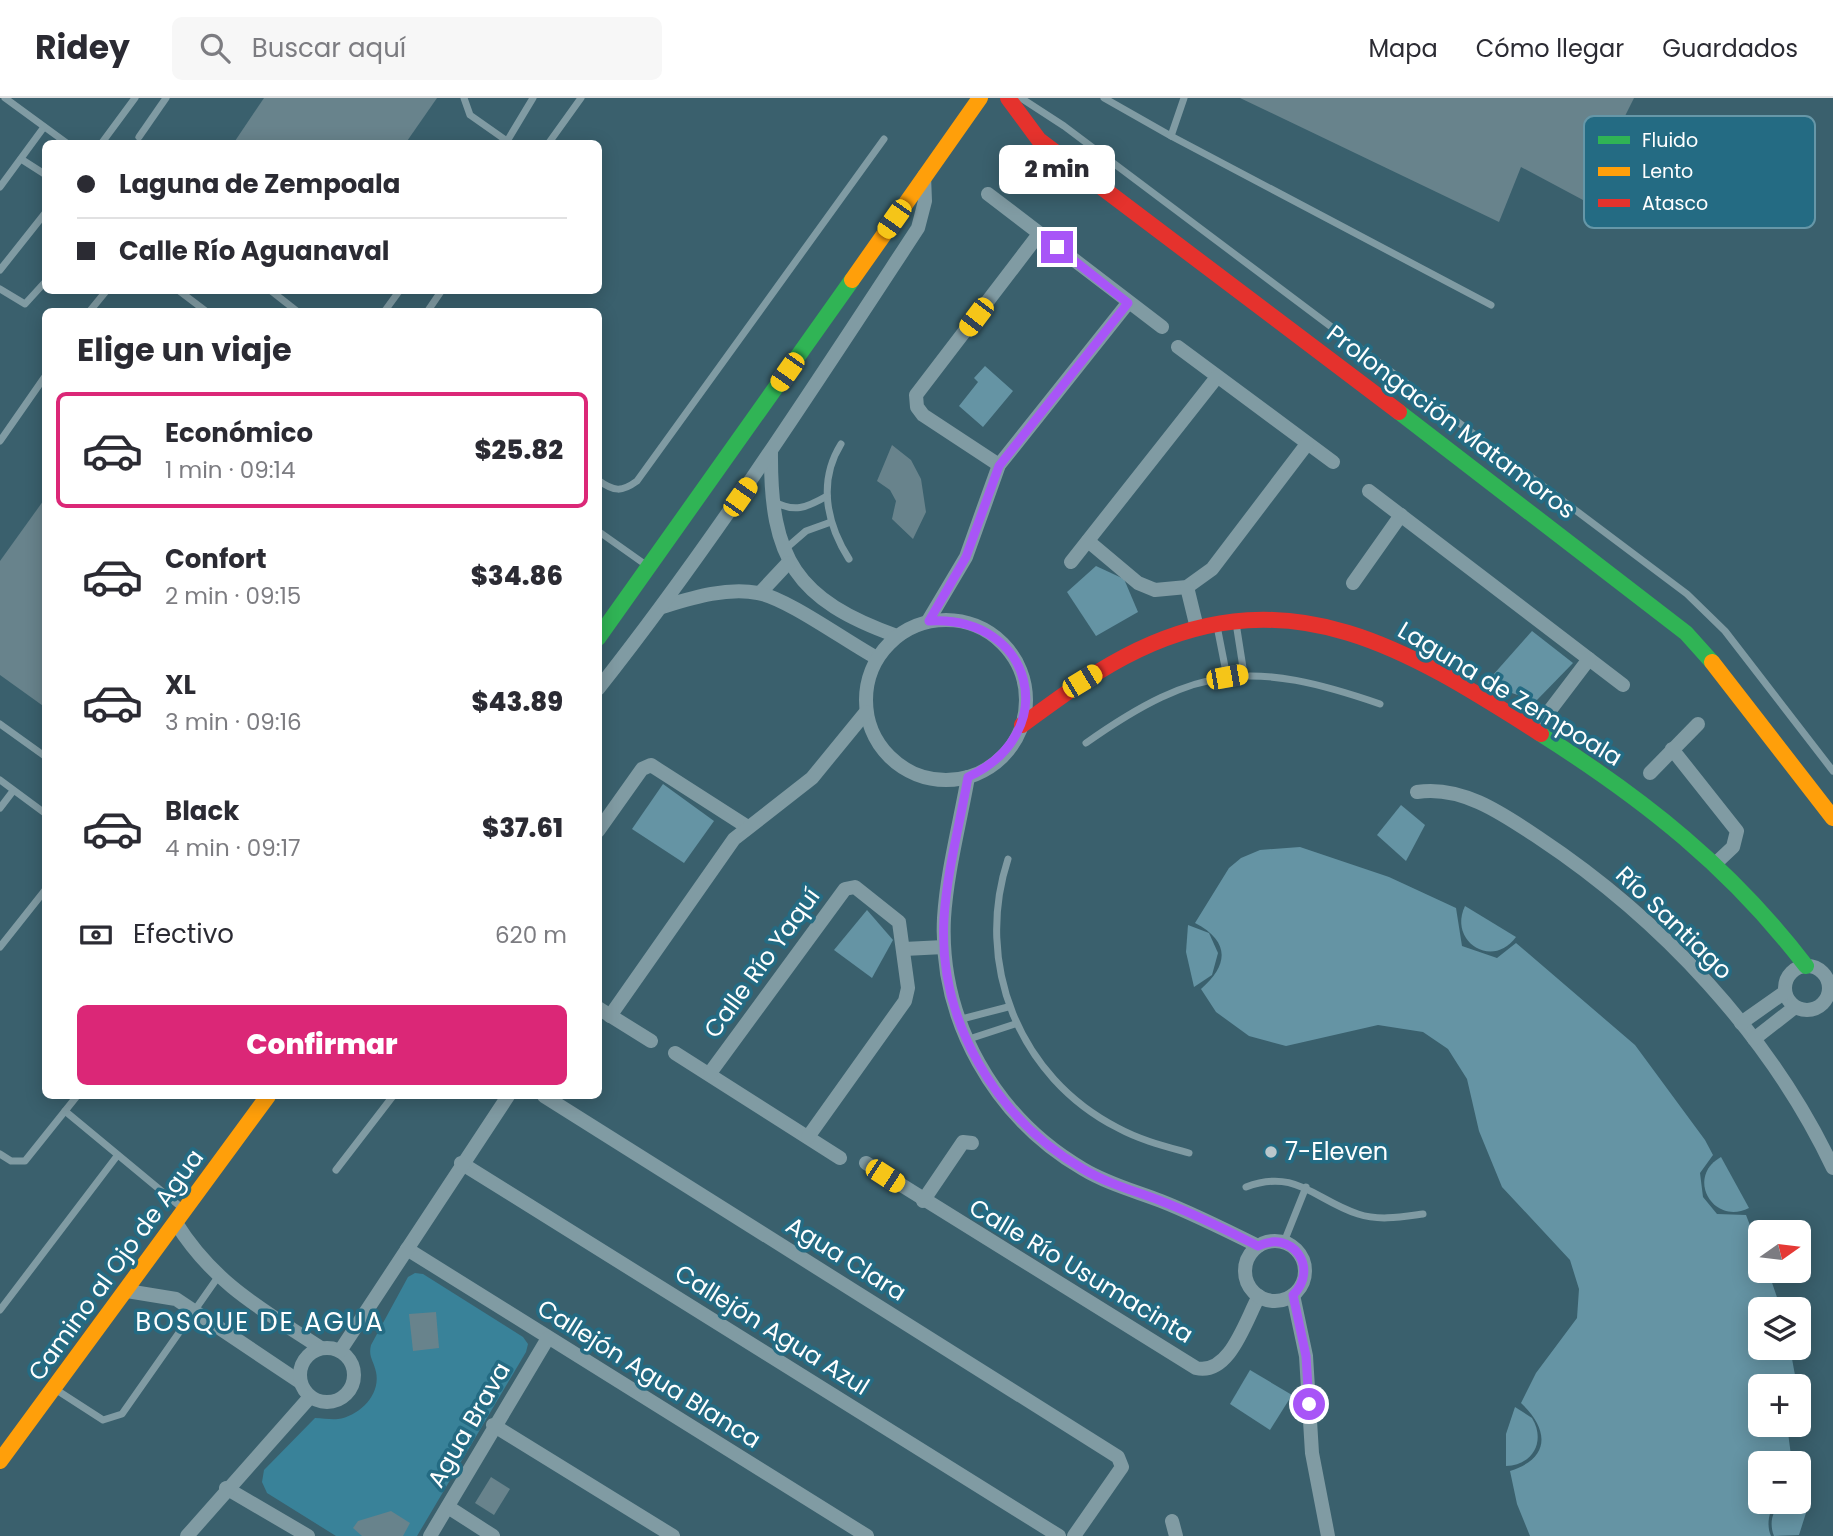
<!DOCTYPE html>
<html lang="es">
<meta charset="utf-8">
<style>
:root{--surface:#fff;--page:#f7f7f7;--text:#2b2b33;--muted:#7c7c81;--line:#e1e1e2;--accent:#db2777}
body{margin:0;font-family:Poppins,sans-serif;background:var(--page);color:var(--text);height:100vh;display:flex;flex-direction:column;font-size:26px;white-space:nowrap}
*{box-sizing:border-box;margin:0}
p{font-size:23px;color:var(--muted)}
.icon{flex:none;width:38px;height:38px;fill:none;stroke:currentColor;stroke-width:2;stroke-linecap:round;stroke-linejoin:round}
.map{position:relative;flex:1;overflow:hidden}
.details{position:absolute;left:42px;top:210px;width:560px;height:791px;display:flex;flex-direction:column;background:var(--surface);border-radius:10px;box-shadow:0 4px 18px #0003}
.details>*{flex:none}
.hud{position:absolute;left:42px;top:42px;width:560px;height:154px;border-radius:10px;box-shadow:0 4px 18px #0003;display:grid;align-content:center;height:154px;padding:0 35px;background:var(--surface)}
.needle{width:46px;rotate:76deg}
.fabs{position:absolute;left:1748px;top:1122px;display:grid;gap:14px}
.fabs a{display:grid;place-items:center;width:63px;height:63px;border-radius:10px;background:var(--surface);box-shadow:0 4px 18px #0003;font-size:35px}
.end{position:absolute;width:32px;height:32px;margin:-16px;border:9px solid #a855f7;background:#fff;box-shadow:0 0 0 4px #fff}
.from{border-radius:50%}
.bubble{position:absolute;height:49px;border-radius:10px;background:var(--surface);box-shadow:0 4px 18px #0003;font-size:23px;font-weight:800;line-height:49px;text-align:center}
.car{position:absolute;width:21px;height:42px;margin:-21px -10px;border-radius:9px;box-shadow:0 0 5px 2px #0007;background:linear-gradient(#f5c518 24%,#345 0 40%,#f5c518 0 76%,#345 0 86%,#f5c518 0)}
.hud b{display:flex;align-items:center;gap:24px;height:66px;font-size:26px}
.hud b+b{border-top:2px solid var(--line)}
.hud i{width:18px;height:18px;background:var(--text)}
ul{padding:0;list-style:none}
li{display:flex;align-items:center;gap:21px;height:116px;margin:0 14px 10px;padding:0 21px;border:4px solid transparent;border-radius:10px}
li div{flex:1}
li b{display:block;font-size:26px}
li em{font-style:normal;font-weight:800}
li.current{border-color:var(--accent)}
li>.icon{width:63px;height:63px;stroke-width:1.5}
h2{padding:0 35px;font-size:32px;line-height:84px}
.pay{display:flex;align-items:center;gap:18px;height:77px;padding:0 35px;font-size:26px}
.pay p{margin-inline-start:auto}
.cta{display:flex;gap:14px;margin-top:auto;padding:14px 35px}
.cta a{flex:1;height:80px;border-radius:10px;background:var(--accent);color:#fff;font-size:28px;font-weight:800;line-height:80px;text-align:center}
header{display:flex;align-items:center;gap:42px;box-sizing:border-box;height:98px;padding:0 35px;background:var(--surface);border-bottom:2px solid var(--line)}
header strong{font-size:33px}
nav{display:flex;gap:38px;margin-inline-start:auto;font-size:24px}
.search{width:490px;height:63px;background:var(--page);display:flex;align-items:center;gap:18px;box-sizing:border-box;padding:0 24px;border-radius:10px;color:var(--muted);font-size:26px}
.map>svg:first-child{display:block}
.green{fill:#398299}
.water{fill:#6594a4}
.building{fill:#68838c}
.lines{fill:none;stroke-linecap:round;stroke-linejoin:round}
.lane{stroke:#809ba3;stroke-width:7}
.street{stroke:#809ba3;stroke-width:14}
.fast{stroke:#30b455;stroke-width:16}
.slow{stroke:#ff9f0a;stroke-width:16}
.jam{stroke:#e5322d;stroke-width:16}
.route{stroke:#a855f7;stroke-width:9}
.poi-dot{fill:#bac7cc;stroke:#246b83;stroke-width:2.5}
.labels{text-anchor:middle;stroke-width:7;stroke-linejoin:round;paint-order:stroke}
.street-label{font-size:24px;fill:#fff;stroke:#246b83}
.poi-label{font-size:24px;fill:#fff;stroke:#246b83;text-anchor:start}
.neighbourhood-label{font-size:26px;letter-spacing:2px;fill:#fff;stroke:#246b83}
.key{fill:#246b83;stroke:#6697a8;stroke-width:2}
.key-label{font-size:19px;fill:#fff}
</style>
<header>
<strong>Ridey</strong>
<div class="search"><svg class="icon" aria-label="search" viewBox="0 0 24 24"><circle cx="10" cy="10" r="6"/><path d="M15 15l6 6"/></svg>Buscar aquí</div>
<nav><a>Mapa</a><a>Cómo llegar</a><a>Guardados</a></nav>
</header>
<div class="map">
<svg width="1833" height="1438" viewBox="0 0 1833 1438">
<rect width="100%" height="100%" fill="#3a606d"/>
<path class="green" d="M 415,1175 L 423,1176 L 523,1239 L 528,1246 L 526,1254 L 417,1438 L 336,1438 L 267,1395 L 262,1384 L 264,1372 L 315,1320 C 323,1320 331,1322 338,1321 C 359,1318 381,1297 376,1274 C 374,1263 368,1259 371,1247 L 408,1179 Z"/>
<g class="water">
<polygon points="985,268 1013,293 983,329 959,308 978,284 974,280"/>
<polygon points="1096,468 1124,481 1138,514 1096,538 1067,494"/>
<polygon points="1532,533 1573,565 1536,603 1485,586"/>
<polygon points="663,686 714,723 684,765 632,731"/>
<polygon points="1401,707 1425,727 1406,763 1377,737"/>
<path d="M 1300,749 L 1389,779 L 1456,810 L 1462,848 L 1497,860 L 1516,845 L 1635,947 L 1705,1042 L 1713,1057 L 1700,1075 L 1703,1099 L 1717,1116 L 1746,1117 L 1760,1153 L 1760,1172 L 1768,1173 L 1781,1211 L 1760,1211 L 1760,1250 L 1790,1250 L 1797,1288 L 1760,1288 L 1760,1326 L 1787,1327 L 1792,1365 L 1760,1365 L 1760,1404 L 1776,1404 C 1769,1413 1766,1427 1771,1438 L 1530,1438 L 1517,1406 L 1510,1373 C 1551,1360 1549,1331 1521,1305 L 1536,1275 L 1577,1220 L 1579,1191 L 1570,1162 L 1502,1089 L 1479,1033 L 1467,981 L 1448,951 L 1423,934 L 1378,927 L 1286,948 L 1249,938 L 1216,914 L 1201,891 C 1229,867 1230,843 1195,825 L 1229,770 L 1241,760 L 1260,752 Z"/>
<path d="M 1465,808 L 1516,839 C 1492,872 1448,843 1465,808 Z"/>
<polygon points="867,812 893,842 872,880 834,852"/>
<polygon points="1188,827 1209,835 1218,855 1212,877 1194,889 1186,854"/>
<path d="M 1721,1059 L 1749,1110 C 1713,1128 1685,1079 1721,1059 Z"/>
<polygon points="1250,1272 1292,1297 1270,1332 1230,1306"/>
<path d="M 1515,1309 L 1532,1320 C 1546,1343 1533,1367 1506,1368 L 1506,1336 Z"/>
<path d="M 1799,1397 L 1811,1399 L 1799,1437 L 1774,1438 C 1769,1425 1772,1413 1782,1404 L 1799,1404 Z"/>
</g>
<g class="building">
<polygon points="264,0 437,0 405,46 233,46"/>
<polygon points="1240,0 1634,0 1583,102 1521,69 1499,124"/>
<polygon points="892,347 911,362 921,381 926,414 913,441 892,421 896,403 890,392 877,383"/>
<polygon points="46,399 46,610 0,577 0,463"/>
<polygon points="436,1214 439,1250 413,1253 409,1216"/>
<polygon points="491,1379 510,1391 494,1417 475,1405"/>
<polygon points="391,1413 410,1425 403,1438 362,1438 353,1430 358,1423"/>
</g>
<g class="lines">
<g class="lane">
<polyline points="5,0 68,46"/>
<polyline points="464,0 470,17 507,43"/>
<polyline points="1021,0 1064,28 1687,496 1725,533 1833,673"/>
<polyline points="1104,0 1171,38 1184,0"/>
<polyline points="1171,38 1491,207"/>
<polyline points="139,39 166,0"/>
<polyline points="506,45 533,0"/>
<polyline points="101,46 135,0"/>
<polyline points="548,46 581,0"/>
<polyline points="21,61 46,77"/>
<polyline points="0,89 44,29"/>
<polyline points="0,172 46,114"/>
<polyline points="0,191 25,206 46,183"/>
<polyline points="178,192 207,214"/>
<polyline points="270,192 298,214"/>
<polyline points="89,214 107,192"/>
<polyline points="384,214 400,192"/>
<polyline points="427,214 442,192"/>
<polyline points="0,343 46,277"/>
<path d="M 841,346 C 818,383 826,425 849,461"/>
<path d="M 598,382 C 614,394 622,394 637,383 L 884,41"/>
<path d="M 773,403 C 794,415 806,410 827,398"/>
<polyline points="598,433 646,467"/>
<polyline points="784,452 806,433 831,424"/>
<polyline points="1236,525 1244,576"/>
<polyline points="1217,528 1227,579"/>
<polyline points="0,626 46,659"/>
<path d="M 1086,645 C 1198,566 1252,562 1380,606"/>
<polyline points="0,682 46,716"/>
<polyline points="0,710 13,693"/>
<path d="M 1008,761 C 974,865 1018,979 1118,1030 C 1140,1042 1164,1048 1189,1055"/>
<polyline points="0,849 46,791"/>
<polyline points="958,922 1008,909"/>
<polyline points="966,942 1015,926"/>
<polyline points="77,998 65,1013 182,1110"/>
<polyline points="0,1056 11,1063 25,1063 65,1013"/>
<polyline points="336,1072 393,998"/>
<path d="M 1246,1089 C 1296,1070 1315,1102 1358,1116 C 1379,1123 1401,1119 1423,1116"/>
<polyline points="1284,1144 1306,1089"/>
<polyline points="0,1212 117,1058"/>
<polyline points="55,1291 103,1322 122,1316 218,1179"/>
</g>
<g class="street">
<polyline points="988,96 1162,229"/>
<polyline points="1178,249 1333,364"/>
<path d="M 771,354 C 770,461 796,502 897,538"/>
<polyline points="999,367 923,317 917,309 916,297 1039,136"/>
<polyline points="1369,393 1623,587"/>
<polyline points="1088,443 1138,485 1155,492 1187,489 1212,471 1307,346"/>
<polyline points="1071,464 1217,279"/>
<polyline points="1353,485 1401,417"/>
<polyline points="1187,489 1197,530"/>
<polyline points="760,495 788,465"/>
<path d="M 662,509 C 692,500 726,489 758,495 C 787,500 847,544 877,560"/>
<circle cx="946" cy="602" r="80"/>
<polyline points="928,523 966,459 999,367 1128,205"/>
<path d="M 598,591 C 714,444 815,287 918,130 L 925,103 L 924,78"/>
<polyline points="1535,632 1589,561"/>
<polyline points="1672,651 1737,733 1733,749 1716,765"/>
<polyline points="1650,675 1698,626"/>
<path d="M 968,679 C 960,725 947,773 944,820 C 939,922 995,1020 1083,1071 C 1108,1086 1135,1093 1161,1103 C 1194,1116 1226,1132 1258,1148"/>
<path d="M 1417,694 C 1462,687 1503,716 1539,740 C 1661,821 1770,937 1833,1070"/>
<polyline points="598,733 642,671 651,667 746,728"/>
<polyline points="904,851 944,849"/>
<circle cx="1807" cy="890" r="22"/>
<polyline points="598,910 651,943"/>
<polyline points="610,918 734,741 812,680 866,614"/>
<polyline points="1741,925 1785,894"/>
<polyline points="1754,941 1795,909"/>
<polyline points="675,955 840,1060"/>
<polyline points="710,975 845,791 855,789 899,824 908,890 905,903 808,1039"/>
<polyline points="544,998 1118,1359 1122,1369 1074,1438"/>
<polyline points="461,1065 1059,1438"/>
<path d="M 866,1065 L 1196,1270 C 1230,1278 1246,1221 1259,1198"/>
<polyline points="923,1103 963,1044 972,1045"/>
<path d="M 176,1125 C 214,1186 263,1212 321,1250"/>
<circle cx="1275" cy="1173" r="30"/>
<polyline points="407,1151 867,1438"/>
<polyline points="127,1193 176,1201 300,1284"/>
<polyline points="1293,1197 1306,1258 1312,1355 1328,1438"/>
<circle cx="327" cy="1277" r="27"/>
<polyline points="340,1253 508,998"/>
<polyline points="493,1327 673,1438"/>
<polyline points="226,1390 308,1438"/>
<polyline points="448,1409 493,1438"/>
<polyline points="1172,1423 1176,1438"/>
<polyline points="187,1438 310,1299"/>
<polyline points="430,1438 548,1240"/>
</g>
<g class="fast">
<polyline points="1399,314 1686,535 1712,564"/>
<polyline points="598,540 852,182"/>
<path d="M 1541,636 C 1645,702 1731,770 1806,868"/>
</g>
<g class="slow">
<polyline points="852,182 980,0"/>
<polyline points="1712,564 1833,720"/>
<polyline points="0,1363 268,998"/>
</g>
<g class="jam">
<polyline points="1008,0 1039,42 1399,314"/>
<path d="M 1022,627 C 1059,600 1096,572 1138,552 C 1294,478 1410,553 1541,636"/>
</g>
</g>
<g class="lines">
<path class="route" d="M 1057,149 L 1128,205 L 999,368 L 966,459 L 929,523 C 1034,517 1063,635 968,679 C 960,725 947,773 944,820 C 938,922 995,1020 1083,1071 C 1108,1086 1135,1093 1161,1103 C 1195,1116 1226,1132 1258,1148 C 1292,1131 1320,1170 1293,1197 L 1306,1258 L 1309,1306"/>
</g>
<circle class="poi-dot" cx="1271" cy="1054" r="7"/>
<g class="labels">
<g class="street-label">
<text transform="translate(1451 324) rotate(37)" y="8">Prolongación Matamoros</text>
<text transform="translate(1510 596) rotate(31)" y="8">Laguna de Zempoala</text>
<text transform="translate(1674 825) rotate(44)" y="8">Río Santiago</text>
<text transform="translate(762 865) rotate(-54)" y="8">Calle Río Yaquí</text>
<text transform="translate(846 1161) rotate(32)" y="8">Agua Clara</text>
<text transform="translate(116 1167) rotate(-54)" y="8">Camino al Ojo de Agua</text>
<text transform="translate(1081 1173) rotate(31)" y="8">Calle Río Usumacinta</text>
<text transform="translate(772 1232) rotate(32)" y="8">Callejón Agua Azul</text>
<text transform="translate(649 1276) rotate(32)" y="8">Callejón Agua Blanca</text>
<text transform="translate(469 1327) rotate(-60)" y="8">Agua Brava</text>
</g>
<g class="poi-label">
<text x="1285" y="1062">7-Eleven</text>
</g>
<g class="neighbourhood-label">
<text x="260" y="1233">BOSQUE DE AGUA</text>
</g>
</g>
<rect x="1584" y="18" width="231" height="112" rx="10" class="key"/>
<rect x="1598" y="38" width="32" height="8" fill="#30b455"/>
<rect x="1598" y="69" width="32" height="9" fill="#ff9f0a"/>
<rect x="1598" y="101" width="32" height="8" fill="#e5322d"/>
<g class="key-label">
<text x="1642" y="49">Fluido</text>
<text x="1642" y="80">Lento</text>
<text x="1642" y="112">Atasco</text>
</g>
</svg>
<div class="fabs">
<a><svg class="needle" viewBox="-14 -14 28 28"><path d="M0-13l5 13h-10z" fill="#e53935"/><path d="M0 13l5-13h-10z" fill="#7c7c81"/></svg></a>
<a><svg class="icon" aria-label="layers" viewBox="0 0 24 24"><path d="M12 4l9 5-9 5-9-5zM3 14l9 5 9-5"/></svg></a>
<a>+</a>
<a>−</a>
</div>
<i class="end from" style="left:1309px;top:1306px"></i>
<i class="end" style="left:1057px;top:149px"></i>
<div class="bubble" style="left:999px;top:47px;width:116px">2 min</div>
<i class="car" style="left:894px;top:121px;rotate:215deg"></i>
<i class="car" style="left:976px;top:219px;rotate:217deg"></i>
<i class="car" style="left:787px;top:274px;rotate:215deg"></i>
<i class="car" style="left:740px;top:399px;rotate:35deg"></i>
<i class="car" style="left:1227px;top:579px;rotate:80deg"></i>
<i class="car" style="left:1082px;top:583px;rotate:59deg"></i>
<i class="car" style="left:885px;top:1078px;rotate:123deg"></i>
<div class="hud">
<b><i class="from"></i>Laguna de Zempoala</b>
<b><i></i>Calle Río Aguanaval</b>
</div>
<section class="details">
<h2>Elige un viaje</h2>
<ul>
<li class="current"><svg class="icon" aria-label="car" viewBox="0 0 24 24"><path d="M5 17H2v-5l4-1 3-4h7l3 4 3 1v5h-3M9 17h6M6 11h13"/><circle cx="7" cy="17" r="2"/><circle cx="17" cy="17" r="2"/></svg><div><b>Económico</b><p>1 min · 09:14</p></div><em>$25.82</em></li>
<li><svg class="icon" aria-label="car" viewBox="0 0 24 24"><path d="M5 17H2v-5l4-1 3-4h7l3 4 3 1v5h-3M9 17h6M6 11h13"/><circle cx="7" cy="17" r="2"/><circle cx="17" cy="17" r="2"/></svg><div><b>Confort</b><p>2 min · 09:15</p></div><em>$34.86</em></li>
<li><svg class="icon" aria-label="car" viewBox="0 0 24 24"><path d="M5 17H2v-5l4-1 3-4h7l3 4 3 1v5h-3M9 17h6M6 11h13"/><circle cx="7" cy="17" r="2"/><circle cx="17" cy="17" r="2"/></svg><div><b>XL</b><p>3 min · 09:16</p></div><em>$43.89</em></li>
<li><svg class="icon" aria-label="car" viewBox="0 0 24 24"><path d="M5 17H2v-5l4-1 3-4h7l3 4 3 1v5h-3M9 17h6M6 11h13"/><circle cx="7" cy="17" r="2"/><circle cx="17" cy="17" r="2"/></svg><div><b>Black</b><p>4 min · 09:17</p></div><em>$37.61</em></li>
</ul>
<div class="pay"><svg class="icon" aria-label="cash" viewBox="0 0 24 24"><path d="M3 7h18v10H3z"/><circle cx="12" cy="12" r="2"/></svg>Efectivo<p>620 m</p></div>
<div class="cta"><a>Confirmar</a></div>
</section>
</div>
